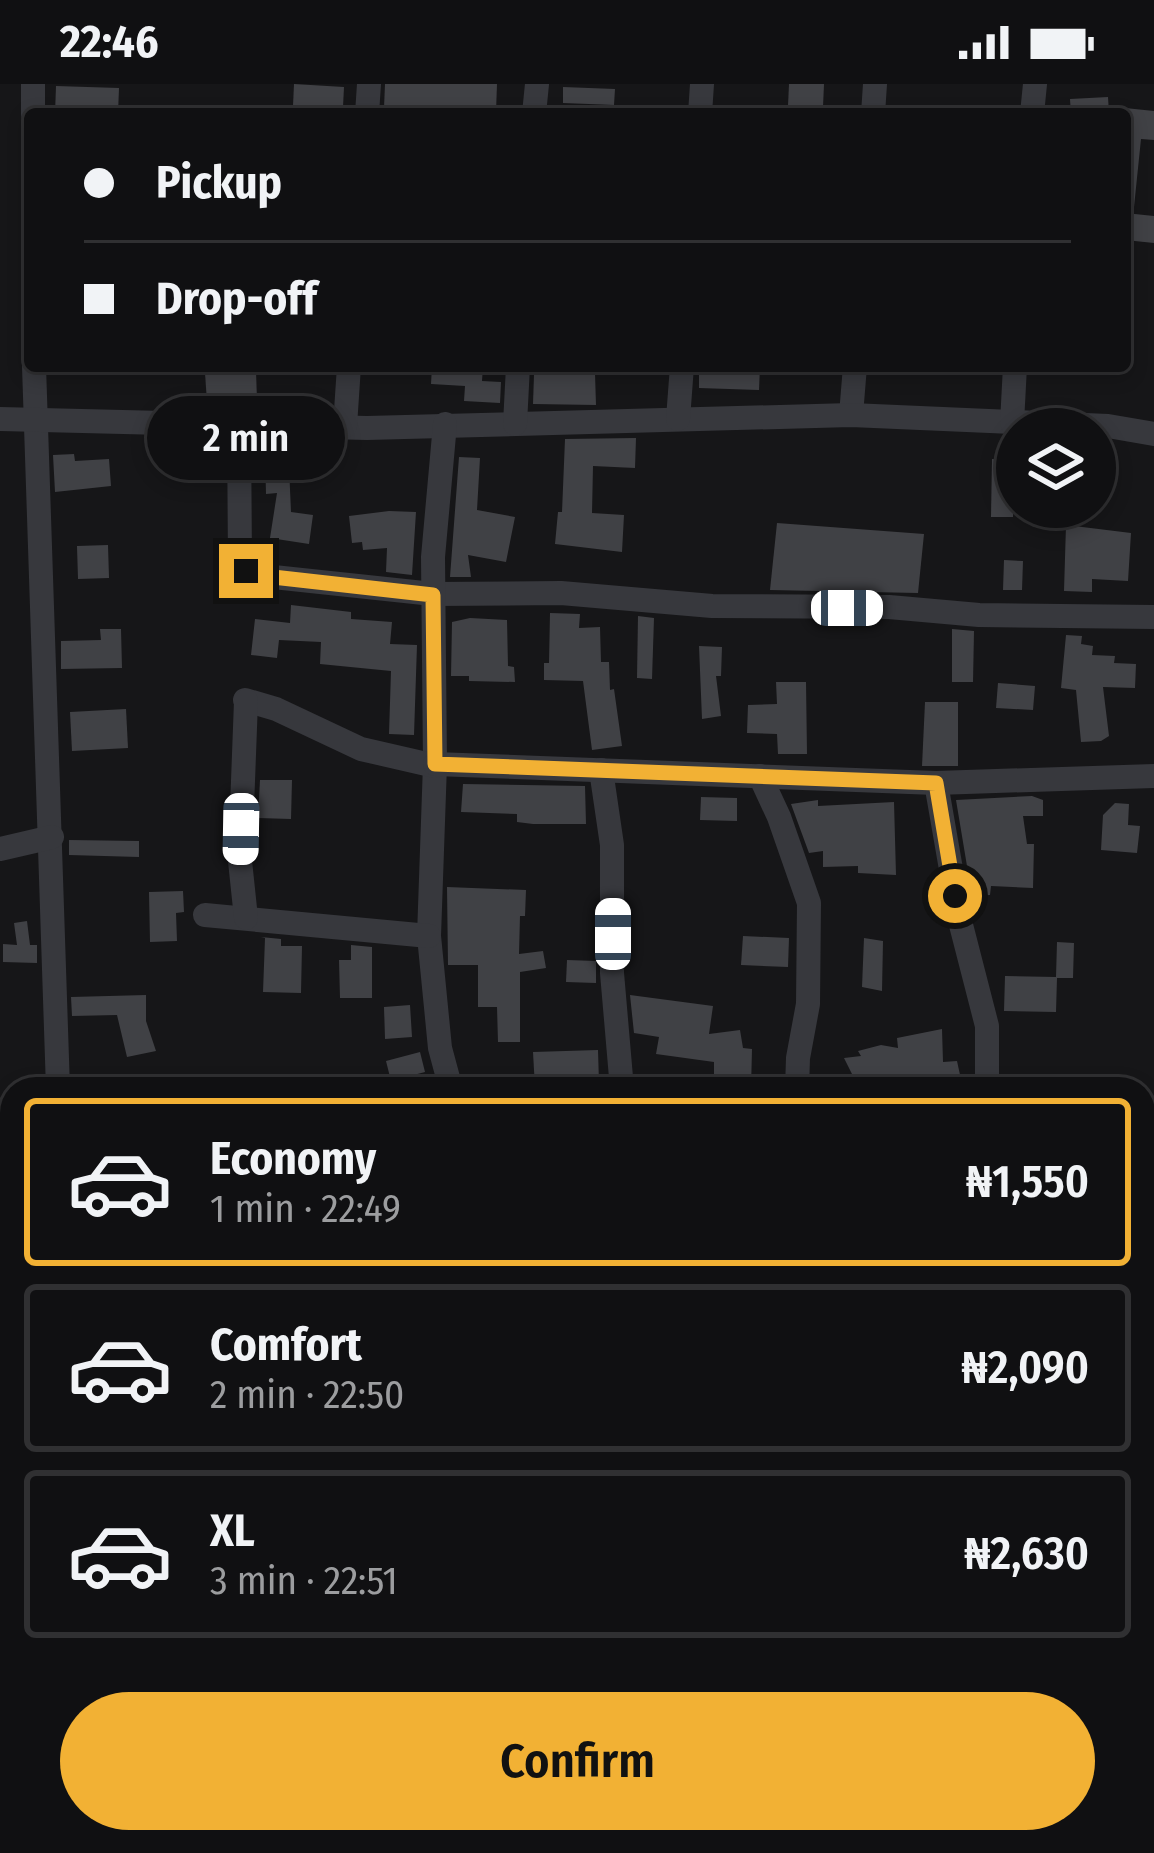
<!DOCTYPE html>
<meta charset="utf-8">
<style>
:root{--surface:#101012;--page:#19191b;--text:#f1f3f6;--muted:#9c9d9f;--line:#303032;--accent:#f2b134}
body{margin:0;font-family:"Fira Sans Condensed",sans-serif;background:var(--page);color:var(--text);height:100vh;display:flex;flex-direction:column;font-size:45px;white-space:nowrap}
*{box-sizing:border-box;margin:0}
p{font-size:39px;color:var(--muted)}
.icon{flex:none;width:66px;height:66px;fill:none;stroke:currentColor;stroke-width:2;stroke-linecap:round;stroke-linejoin:round}
.map{position:relative;flex:1;overflow:hidden}
.drawer{position:absolute;left:0px;top:993px;width:1155px;height:777px;display:flex;flex-direction:column;background:var(--surface);border-radius:36px 36px 0 0;box-shadow:0 6px 18px #0003,0 0 0 3px var(--line)}
.drawer>*{flex:none}
.hud{position:absolute;left:24px;top:24px;width:1107px;height:264px;border-radius:12px;box-shadow:0 6px 18px #0003,0 0 0 3px var(--line);display:grid;align-content:center;height:264px;padding:0 60px;background:var(--surface)}
.fabs{position:absolute;left:996px;top:324px;display:grid;gap:24px}
.fabs a{display:grid;place-items:center;width:120px;height:120px;border-radius:50%;background:var(--surface);box-shadow:0 6px 18px #0003,0 0 0 3px var(--line);font-size:60px}
.end{position:absolute;width:54px;height:54px;margin:-27px;border:15px solid #f2b134;background:#111;box-shadow:0 0 0 6px #111}
.from{border-radius:50%}
.bubble{position:absolute;height:84px;border-radius:42px;background:var(--surface);box-shadow:0 6px 18px #0003,0 0 0 3px var(--line);font-size:39px;font-weight:600;line-height:84px;text-align:center}
.car{position:absolute;width:36px;height:72px;margin:-36px -18px;border-radius:15px;box-shadow:0 0 9px 3px #0007;background:linear-gradient(#fff 24%,#345 0 40%,#fff 0 76%,#345 0 86%,#fff 0)}
.hud b{display:flex;align-items:center;gap:42px;height:114px;font-size:45px}
.hud b+b{border-top:3px solid var(--line)}
.hud i{width:30px;height:30px;background:var(--text)}
ul{padding:21px 0 0;list-style:none}
li{display:flex;align-items:center;gap:36px;height:168px;margin:0 24px 18px;padding:0 36px;border:6px solid var(--line);border-radius:12px}
li div{flex:1}
li b{display:block;font-size:45px}
li em{font-style:normal;font-weight:600}
li.active{border-color:var(--accent)}
li>.icon{width:108px;height:108px;stroke-width:1.5}
.action{display:flex;gap:24px;margin-top:auto;padding:24px 60px}
.action a{flex:1;height:138px;border-radius:72px;background:var(--accent);color:#111;font-size:48px;font-weight:600;line-height:138px;text-align:center}
.status{display:flex;justify-content:space-between;align-items:center;height:84px;padding:0 60px;background:var(--surface);direction:ltr}
.status svg{height:33px;fill:currentColor}
.map>svg:first-child{display:block}
.building{fill:#404145}
.lines{fill:none;stroke-linecap:round;stroke-linejoin:round}
.minor{stroke:#37383d;stroke-width:24}
.route{stroke:#f2b134;stroke-width:15}
</style>
<div class="status"><b>22:46</b><svg viewBox="0 0 49 12"><path d="M0 12V9h3v3zM5 12V6h3v6zM10 12V3h3v9zM15 12V0h3v12zM26 1h20v11H26zM47 4h2v5h-2z"/></svg></div>
<div class="map">
<svg width="1154" height="1769" viewBox="0 0 1154 1769">
<rect width="100%" height="100%" fill="#161618"/>
<g class="building">
<polygon points="294,0 344,3 343,23 293,22"/>
<polygon points="385,0 497,0 496,28 384,24"/>
<polygon points="789,0 824,0 823,23 788,22"/>
<polygon points="56,2 119,4 118,30 55,30"/>
<polygon points="563,3 615,5 614,21 563,19"/>
<polygon points="1108,13 1109,30 1071,30 1070,15"/>
<polygon points="1125,24 1154,27 1154,56 1141,55 1134,123 1125,123"/>
<polygon points="1125,129 1154,132 1154,159 1125,156"/>
<polygon points="432,282 483,282 482,297 501,298 500,319 464,317 465,302 431,300"/>
<polygon points="699,282 760,282 759,306 699,304"/>
<polygon points="256,287 257,316 207,318 205,289"/>
<polygon points="595,290 596,321 533,320 534,291"/>
<polygon points="636,354 635,384 593,382 592,429 624,431 622,468 555,460 558,428 562,428 565,355"/>
<polygon points="256,358 288,359 291,428 313,431 309,460 270,454 277,409 266,410 265,371 256,370"/>
<polygon points="74,370 75,377 109,375 111,402 55,408 53,371"/>
<polygon points="459,373 480,374 477,426 515,433 506,478 468,471 471,493 450,493"/>
<polygon points="992,375 1014,376 1013,433 991,433"/>
<polygon points="389,427 416,428 412,491 386,488 387,464 363,466 362,458 352,459 349,432"/>
<polygon points="777,439 924,450 918,509 770,506"/>
<polygon points="1066,441 1131,449 1128,497 1092,495 1092,508 1064,507"/>
<polygon points="108,461 109,494 78,495 77,462"/>
<polygon points="1004,476 1023,477 1022,506 1003,506"/>
<polygon points="291,521 351,528 351,535 392,538 390,560 417,561 414,651 389,650 391,587 320,580 321,558 279,556 277,574 251,571 255,535 290,539"/>
<polygon points="550,529 580,530 579,544 600,543 601,578 609,578 610,606 614,605 622,662 592,666 583,597 544,596 544,579 549,579"/>
<polygon points="638,532 654,534 652,595 637,594"/>
<polygon points="470,534 507,536 508,582 514,583 515,598 469,597 469,592 451,592 452,538"/>
<polygon points="100,545 121,545 122,584 61,585 61,557 101,556"/>
<polygon points="952,545 974,547 973,598 952,598"/>
<polygon points="1066,551 1082,552 1081,560 1093,562 1092,571 1115,572 1114,579 1136,580 1135,604 1103,603 1109,652 1101,657 1081,658 1076,606 1061,604"/>
<polygon points="699,562 722,563 721,592 716,592 721,632 702,635"/>
<polygon points="776,598 806,598 807,670 778,670 777,650 747,649 748,621 777,620"/>
<polygon points="998,599 1035,602 1033,626 996,624"/>
<polygon points="925,618 958,618 958,682 922,682"/>
<polygon points="126,625 128,664 72,667 70,628"/>
<polygon points="260,696 292,696 291,735 258,734"/>
<polygon points="463,700 585,702 586,740 533,740 517,738 517,730 461,728"/>
<polygon points="1032,712 1043,716 1043,732 1023,732 1027,760 1034,760 1033,804 991,802 990,811 972,812 956,716"/>
<polygon points="701,713 737,714 737,737 700,736"/>
<polygon points="818,716 818,722 894,718 896,791 858,789 858,782 823,783 823,767 809,769 791,720"/>
<polygon points="1115,719 1129,720 1128,741 1140,742 1137,769 1101,766 1103,731"/>
<polygon points="69,756 139,757 139,773 69,771"/>
<polygon points="447,803 526,806 525,832 520,832 519,870 543,867 546,884 520,888 520,958 498,958 497,923 478,923 478,881 448,881"/>
<polygon points="183,807 184,828 176,829 177,857 150,858 149,808"/>
<polygon points="27,837 30,861 37,861 37,879 3,878 3,860 17,861 14,839"/>
<polygon points="743,852 789,854 788,883 741,881"/>
<polygon points="261,853 281,855 281,862 302,862 301,909 263,908 265,854"/>
<polygon points="864,854 883,857 882,907 862,903"/>
<polygon points="1057,858 1074,859 1073,894 1057,894 1056,928 1004,927 1005,892 1056,893"/>
<polygon points="351,861 372,863 372,914 340,914 339,876 351,876"/>
<polygon points="567,876 596,877 596,899 566,898"/>
<polygon points="146,911 146,937 156,967 127,973 117,931 72,932 71,913"/>
<polygon points="630,911 713,922 709,950 740,946 743,964 752,965 751,1005 714,1005 714,978 656,970 659,953 634,949"/>
<polygon points="410,921 412,953 385,955 384,923"/>
<polygon points="942,945 943,978 957,977 962,1000 957,1005 900,1005 899,997 857,1000 844,974 861,972 858,967 881,961 898,964 897,954"/>
<polygon points="598,966 599,999 535,1004 533,968"/>
<polygon points="420,968 425,988 391,997 386,977"/>
</g>
<g class="lines">
<g class="minor">
<polyline points="33,0 33,30"/>
<polyline points="367,30 369,0"/>
<polyline points="534,30 537,0"/>
<polyline points="700,30 702,0"/>
<polyline points="873,30 875,0"/>
<polyline points="1032,30 1035,0"/>
<polyline points="34,282 58,1005"/>
<polyline points="851,331 855,282"/>
<polyline points="0,335 367,344 851,331 1108,342 1154,350"/>
<polyline points="678,335 682,282"/>
<polyline points="1012,339 1015,282"/>
<polyline points="239,340 240,479 246,487 264,492 433,510 561,509 712,522 889,523 979,531 1154,533"/>
<polyline points="445,340 433,473 435,680 429,852 440,964 451,1005"/>
<polyline points="515,340 518,282"/>
<polyline points="345,342 349,282"/>
<polyline points="245,616 276,625 361,665 435,682"/>
<polyline points="435,680 936,699 1154,692"/>
<polyline points="601,686 612,761 612,889 622,1005"/>
<polyline points="760,692 779,733 809,819 808,920 798,974 797,1005"/>
<polyline points="936,699 960,837 987,942 987,1005"/>
<polyline points="0,765 52,753"/>
<polyline points="205,831 429,852"/>
<polyline points="246,834 240,777 246,617"/>
<polyline points="1143,1251 1154,1254"/>
<polyline points="1143,1411 1154,1414"/>
<polyline points="1143,1581 1154,1584"/>
<polyline points="1143,1750 1154,1754"/>
<polyline points="206,1758 206,1769"/>
<polyline points="653,1758 682,1769"/>
<polyline points="278,1766 396,1764 439,1758"/>
</g>
</g>
<g class="lines">
<polyline class="route" points="246,487 264,492 433,511 435,680 936,699 955,812"/>
</g>
</svg>
<div class="fabs">
<a><svg class="icon" aria-label="layers" viewBox="0 0 24 24"><path d="M12 4l9 5-9 5-9-5zM3 14l9 5 9-5"/></svg></a>
</div>
<i class="end from" style="left:955px;top:812px"></i>
<i class="end" style="left:246px;top:487px"></i>
<div class="bubble" style="left:147px;top:312px;width:198px">2 min</div>
<i class="car" style="left:847px;top:524px;rotate:90deg"></i>
<i class="car" style="left:241px;top:745px;rotate:181deg"></i>
<i class="car" style="left:613px;top:850px;rotate:0deg"></i>
<div class="hud">
<b><i class="from"></i>Pickup</b>
<b><i></i>Drop-off</b>
</div>
<section class="drawer">
<ul>
<li class="active"><svg class="icon" aria-label="car" viewBox="0 0 24 24"><path d="M5 17H2v-5l4-1 3-4h7l3 4 3 1v5h-3M9 17h6M6 11h13"/><circle cx="7" cy="17" r="2"/><circle cx="17" cy="17" r="2"/></svg><div><b>Economy</b><p>1 min · 22:49</p></div><em>₦1,550</em></li>
<li><svg class="icon" aria-label="car" viewBox="0 0 24 24"><path d="M5 17H2v-5l4-1 3-4h7l3 4 3 1v5h-3M9 17h6M6 11h13"/><circle cx="7" cy="17" r="2"/><circle cx="17" cy="17" r="2"/></svg><div><b>Comfort</b><p>2 min · 22:50</p></div><em>₦2,090</em></li>
<li><svg class="icon" aria-label="car" viewBox="0 0 24 24"><path d="M5 17H2v-5l4-1 3-4h7l3 4 3 1v5h-3M9 17h6M6 11h13"/><circle cx="7" cy="17" r="2"/><circle cx="17" cy="17" r="2"/></svg><div><b>XL</b><p>3 min · 22:51</p></div><em>₦2,630</em></li>
</ul>
<div class="action"><a>Confirm</a></div>
</section>
</div>
